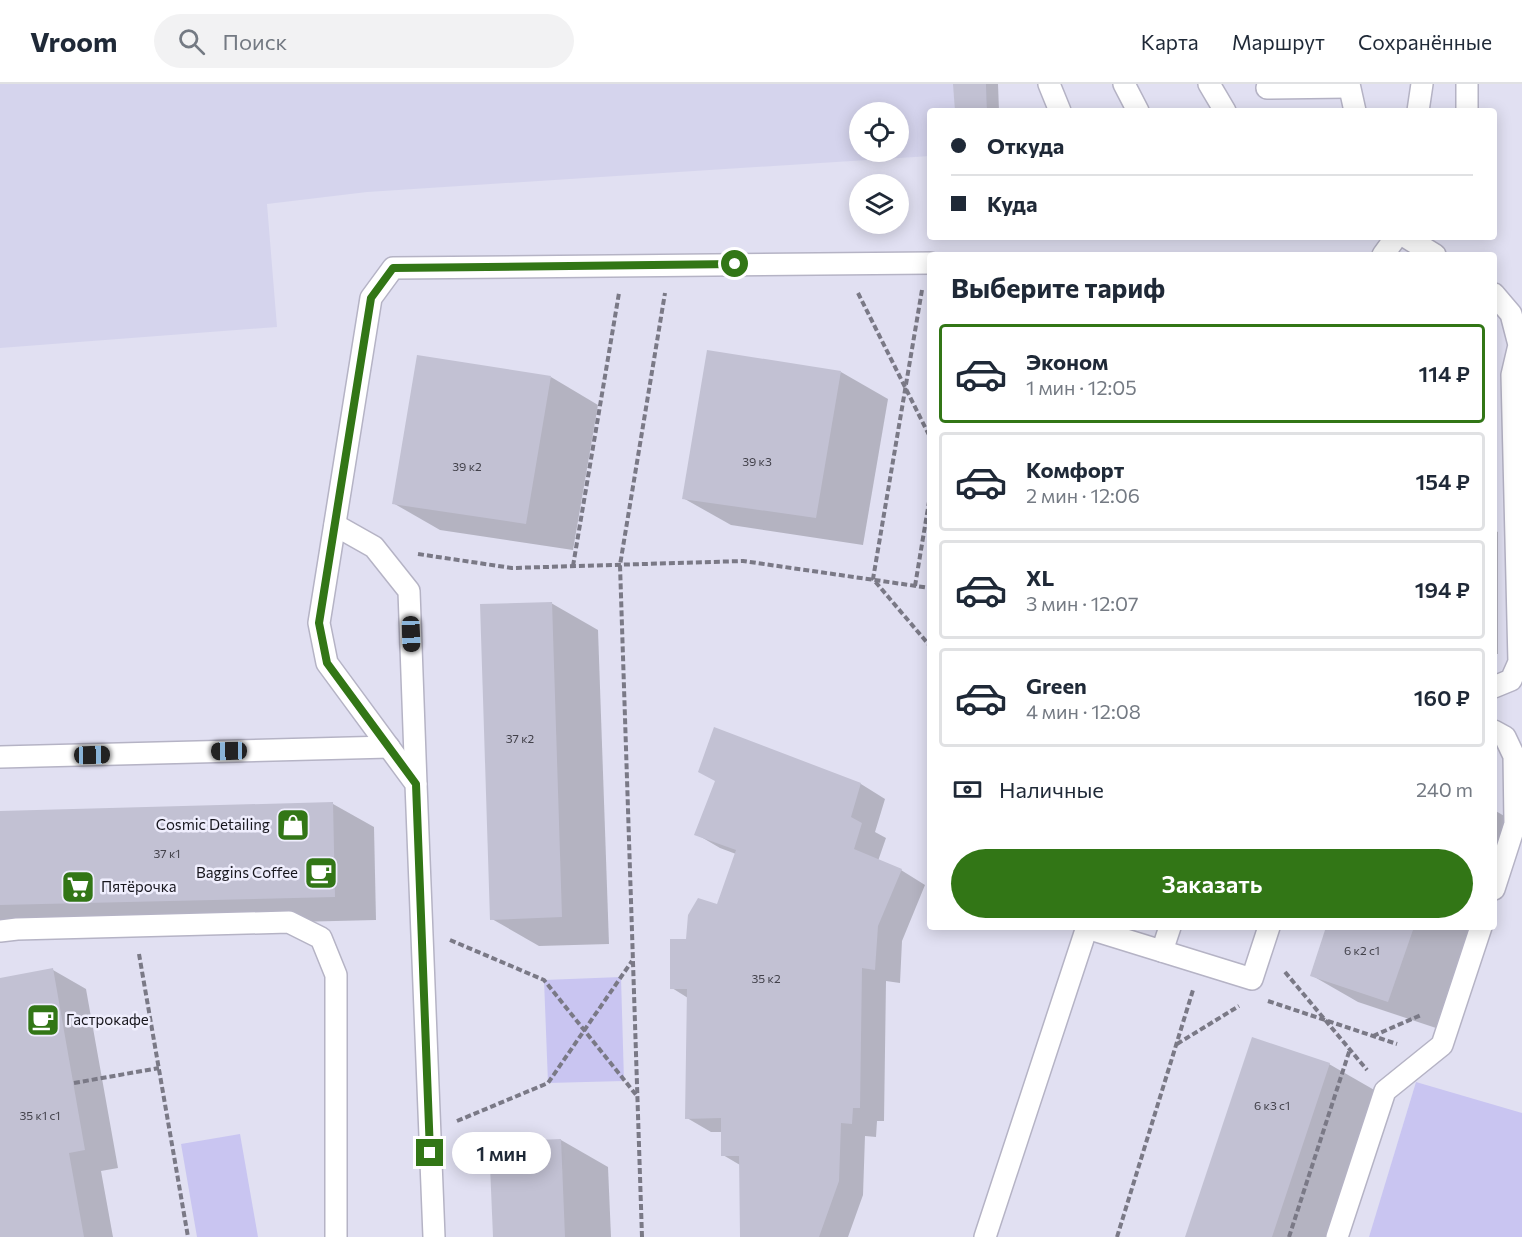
<!DOCTYPE html>
<html lang="ru">
<meta charset="utf-8">
<style>
:root{--surface:#fff;--page:#f2f2f3;--text:#1f2937;--muted:#747a83;--line:#e0e1e3;--accent:#327616}
body{margin:0;font-family:Commissioner,sans-serif;background:var(--page);color:var(--text);height:100vh;display:flex;flex-direction:column;font-size:22px;white-space:nowrap}
*{box-sizing:border-box;margin:0}
p{font-size:20px;color:var(--muted)}
.icon{flex:none;width:33px;height:33px;fill:none;stroke:currentColor;stroke-width:2;stroke-linecap:round;stroke-linejoin:round}
.map{position:relative;flex:1;overflow:hidden}
.sheet{position:absolute;left:927px;top:168px;width:570px;height:678px;display:flex;flex-direction:column;background:var(--surface);border-radius:6px;box-shadow:0 3px 15px #0003}
.sheet>*{flex:none}
.hud{position:absolute;left:927px;top:24px;width:570px;height:132px;border-radius:6px;box-shadow:0 3px 15px #0003;display:grid;align-content:center;height:132px;padding:0 24px;background:var(--surface)}
.fabs{position:absolute;left:849px;top:18px;display:grid;gap:12px}
.fabs a{display:grid;place-items:center;width:60px;height:60px;border-radius:50%;background:var(--surface);box-shadow:0 3px 15px #0003;font-size:30px}
.end{position:absolute;width:27px;height:27px;margin:-14px;border:8px solid #327616;background:#fff;box-shadow:0 0 0 3px #fff}
.from{border-radius:50%}
.bubble{position:absolute;height:42px;border-radius:21px;background:var(--surface);box-shadow:0 3px 15px #0003;font-size:20px;font-weight:600;line-height:42px;text-align:center}
.car{position:absolute;width:18px;height:36px;margin:-18px -9px;border-radius:8px;box-shadow:0 0 4px 2px #0007;background:linear-gradient(#222 24%,#8ab4d8 0 40%,#222 0 76%,#8ab4d8 0 86%,#222 0)}
.hud b{display:flex;align-items:center;gap:21px;height:57px;font-size:22px}
.hud b+b{border-top:2px solid var(--line)}
.hud i{width:15px;height:15px;background:var(--text)}
ul{padding:0;list-style:none}
li{display:flex;align-items:center;gap:18px;height:99px;margin:0 12px 9px;padding:0 12px;border:3px solid var(--line);border-radius:6px}
li div{flex:1}
li b{display:block;font-size:22px}
li em{font-style:normal;font-weight:600}
li.selected{border-color:var(--accent)}
li>.icon{width:54px;height:54px;stroke-width:1.5}
h2{padding:0 24px;font-size:27px;line-height:72px}
.pay{display:flex;align-items:center;gap:15px;height:66px;padding:0 24px;font-size:22px}
.pay p{margin-inline-start:auto}
.button{display:flex;gap:12px;margin-top:auto;padding:12px 24px}
.button a{flex:1;height:69px;border-radius:36px;background:var(--accent);color:#fff;font-size:24px;font-weight:600;line-height:69px;text-align:center}
header{display:flex;align-items:center;gap:36px;box-sizing:border-box;height:84px;padding:0 30px;background:var(--surface);border-bottom:2px solid var(--line)}
header strong{font-size:28px}
nav{display:flex;gap:33px;margin-inline-start:auto;font-size:21px}
.search{width:420px;height:54px;background:var(--page);display:flex;align-items:center;gap:15px;box-sizing:border-box;padding:0 21px;border-radius:33px;color:var(--muted);font-size:22px}
.map>svg:first-child{display:block}
.built{fill:#d5d4ed;fill-rule:evenodd}
.green{fill:#c9c5f1}
.shadow{fill:#0003}
.building{fill:#c2c1d3}
.lines{fill:none;stroke-linecap:round;stroke-linejoin:round}
.lane-casing{stroke:#b5b3c5;stroke-width:24}
.path{stroke:#7a7986;stroke-width:4;stroke-dasharray:6 3;stroke-linecap:butt}
.lane{stroke:#fff;stroke-width:21}
.route{stroke:#327616;stroke-width:8}
.labels{text-anchor:middle;stroke-width:5;stroke-linejoin:round;paint-order:stroke}
.number-label{font-size:12px;fill:#42414a}
.poi-label{font-size:15px;fill:#17161d;stroke:#efeefd;text-anchor:end}
</style>
<header>
<strong>Vroom</strong>
<div class="search"><svg class="icon" aria-label="search" viewBox="0 0 24 24"><circle cx="10" cy="10" r="6"/><path d="M15 15l6 6"/></svg>Поиск</div>
<nav><a>Карта</a><a>Маршрут</a><a>Сохранённые</a></nav>
</header>
<div class="map">
<svg width="1522" height="1153" viewBox="0 0 1522 1153">
<rect width="100%" height="100%" fill="#e1e0f2"/>
<path class="built" d="M 0,0 L 986,0 L 987,27 L 930,27 L 930,72 L 367,108 L 267,120 L 277,243 L 0,264 ZM 860,28 L 898,28 L 898,68 L 860,68 Z"/>
<g class="green">
<polygon points="621,893 624,997 548,999 544,896"/>
<polygon points="1416,998 1522,1029 1522,1153 1369,1153"/>
<polygon points="240,1050 258,1153 197,1153 181,1060"/>
</g>
<g class="shadow">
<polygon points="954,0 998,0 999,27 956,27"/>
<polygon points="841,288 888,315 863,461 731,441 683,414"/>
<polygon points="551,293 598,321 573,466 440,446 393,419"/>
<polygon points="1494,446 1498,448 1498,570 1494,570"/>
<polygon points="551,519 598,546 609,860 539,862 492,835"/>
<polygon points="715,645 861,700 885,715 875,748 886,754 878,777 901,786 925,801 902,857 900,899 886,897 884,1037 877,1037 876,1053 865,1052 863,1111 848,1153 741,1153 740,1081 723,1071 723,1048 711,1048 687,1034 688,914 672,904 687,857 718,822 736,770 720,764 696,750 717,697"/>
<polygon points="333,720 374,743 376,836 10,845 0,839 0,728"/>
<polygon points="1494,726 1506,733 1494,768"/>
<polygon points="1328,843 1469,843 1436,944 1358,918 1311,891"/>
<polygon points="53,886 86,905 118,1084 101,1087 113,1153 0,1153 0,895"/>
<polygon points="1329,980 1376,1007 1328,1153 1187,1153"/>
<polygon points="561,1056 608,1083 611,1153 495,1153"/>
</g>
<g class="building">
<polygon points="953,0 986,0 987,27 955,27"/>
<polygon points="707,266 841,287 816,434 682,415"/>
<polygon points="417,271 551,292 526,440 392,420"/>
<polygon points="552,518 562,833 490,836 480,520"/>
<polygon points="714,643 861,699 851,733 862,739 854,765 902,785 878,842 875,886 862,884 860,1024 853,1024 852,1040 841,1039 839,1097 819,1153 740,1153 739,1072 721,1072 721,1034 685,1035 687,905 670,905 670,855 686,855 688,831 698,814 717,820 736,766 694,751 715,697 698,688"/>
<polygon points="333,718 335,813 0,821 0,727"/>
<polygon points="1326,843 1414,843 1388,918 1310,892"/>
<polygon points="53,884 85,1066 69,1069 84,1153 0,1153 0,894"/>
<polygon points="1252,953 1330,979 1272,1153 1185,1153"/>
<polygon points="561,1055 565,1153 493,1153 489,1058"/>
</g>
<g class="lines">
<defs>
<g id="lane">
<polyline points="1049,0 1060,27"/>
<polyline points="1124,0 1138,27"/>
<polyline points="1209,0 1225,27"/>
<polyline points="1349,0 1355,27"/>
<polyline points="1267,4 1348,3"/>
<polyline points="1418,27 1422,0"/>
<polyline points="1467,27 1467,0"/>
<polyline points="1406,153 1435,171"/>
<polyline points="1383,171 1396,153"/>
<polyline points="1494,210 1511,230 1519,261 1512,291 1519,578 1511,596 1494,603"/>
<polyline points="335,441 374,463 409,507 416,700"/>
<polyline points="1494,647 1505,653 1514,672 1515,740 1494,805"/>
<polyline points="0,673 389,663"/>
<polyline points="1087,844 1252,895 1269,843"/>
<polyline points="0,847 17,845 289,838 321,854 336,891 336,1153"/>
<polyline points="1162,867 1170,843"/>
<polyline points="434,1153 416,700 327,579 319,539 371,214 393,184 930,179"/>
<polyline points="985,1153 1087,843"/>
<polyline points="1337,1153 1385,1007 1442,961 1481,843"/>
</g>
</defs>
<use href="#lane" class="lane-casing"/>
<g class="path">
<polyline points="922,206 873,495 930,562"/>
<polyline points="858,209 930,353"/>
<polyline points="418,470 512,484 743,477 930,504"/>
<polyline points="573,482 619,209"/>
<polyline points="915,502 930,412"/>
<polyline points="450,856 544,896 637,1012"/>
<polyline points="139,870 188,1153"/>
<polyline points="1285,888 1367,986"/>
<polyline points="1268,917 1397,960"/>
<polyline points="1373,952 1421,931"/>
<polyline points="1177,960 1239,922"/>
<polyline points="74,999 159,984"/>
<polyline points="457,1037 548,999 632,877"/>
<polyline points="642,1153 620,481 665,209"/>
<polyline points="1117,1153 1193,906"/>
<polyline points="1289,1153 1350,965"/>
</g>
<use href="#lane" class="lane"/>
</g>
<g class="lines">
<polyline class="route" points="430,1069 416,700 327,579 319,539 371,214 393,184 735,180"/>
</g>
<defs>
<symbol id="shop-square" viewBox="-11 -11 22 22"><rect x="-9" y="-9" width="18" height="18" rx="4" fill="#327616" stroke="#efeefd"/><path d="M-5-2.5h2.3a2.7 3.5 0 0 1 5.4 0H5L5.5 6h-11ZM-1.5-2.5h3a1.5 2.3 0 0 0-3 0Z" fill="#fff"/></symbol>
<symbol id="cafe-square" viewBox="-11 -11 22 22"><rect x="-9" y="-9" width="18" height="18" rx="4" fill="#327616" stroke="#efeefd"/><path d="M-5.5-4.5H6V0H3Q3 3.5 0 3.5H-2.5Q-5.5 3.5-5.5 0ZM3-3.2v2h1.7v-2ZM-6 4.5H4V6H-6Z" fill="#fff"/></symbol>
<symbol id="supermarket-square" viewBox="-11 -11 22 22"><rect x="-9" y="-9" width="18" height="18" rx="4" fill="#327616" stroke="#efeefd"/><path d="M-6-5.5h2.5l.6 2H6L4.5 2H-2.5L-4.4-4H-6ZM-1.5 3.2a1.3 1.3 0 1 0 .1 0ZM3 3.2a1.3 1.3 0 1 0 .1 0Z" fill="#fff"/></symbol>
</defs>
<g fill-rule="evenodd">
<use href="#shop-square" x="274" y="722" width="38" height="38"/>
<use href="#cafe-square" x="302" y="770" width="38" height="38"/>
<use href="#supermarket-square" x="59" y="784" width="38" height="38"/>
<use href="#cafe-square" x="24" y="917" width="38" height="38"/>
</g>
<g class="labels">
<g class="number-label">
<text x="757" y="382">39 к3</text>
<text x="467" y="387">39 к2</text>
<text x="520" y="659">37 к2</text>
<text x="167" y="774">37 к1</text>
<text x="1362" y="871">6 к2 с1</text>
<text x="766" y="899">35 к2</text>
<text x="1272" y="1026">6 к3 с1</text>
<text x="40" y="1036">35 к1 c1</text>
</g>
<g class="poi-label">
<text x="270" y="746">Cosmic Detailing</text>
<text x="298" y="794">Baggins Coffee</text>
<text x="101" y="808" text-anchor="start">Пятёрочка</text>
<text x="66" y="941" text-anchor="start">Гастрокафе</text>
</g>
</g>
</svg>
<div class="fabs">
<a><svg class="icon" aria-label="locate" viewBox="0 0 24 24"><circle cx="12" cy="12" r="6"/><path d="M12 2v4M12 18v4M2 12h4M18 12h4"/></svg></a>
<a><svg class="icon" aria-label="layers" viewBox="0 0 24 24"><path d="M12 4l9 5-9 5-9-5zM3 14l9 5 9-5"/></svg></a>
</div>
<i class="end from" style="left:735px;top:180px"></i>
<i class="end" style="left:430px;top:1069px"></i>
<div class="bubble" style="left:452px;top:1048px;width:99px">1 мин</div>
<i class="car" style="left:411px;top:550px;rotate:178deg"></i>
<i class="car" style="left:229px;top:667px;rotate:269deg"></i>
<i class="car" style="left:92px;top:671px;rotate:89deg"></i>
<div class="hud">
<b><i class="from"></i>Откуда</b>
<b><i></i>Куда</b>
</div>
<section class="sheet">
<h2>Выберите тариф</h2>
<ul>
<li class="selected"><svg class="icon" aria-label="car" viewBox="0 0 24 24"><path d="M5 17H2v-5l4-1 3-4h7l3 4 3 1v5h-3M9 17h6M6 11h13"/><circle cx="7" cy="17" r="2"/><circle cx="17" cy="17" r="2"/></svg><div><b>Эконом</b><p>1 мин · 12:05</p></div><em>114 ₽</em></li>
<li><svg class="icon" aria-label="car" viewBox="0 0 24 24"><path d="M5 17H2v-5l4-1 3-4h7l3 4 3 1v5h-3M9 17h6M6 11h13"/><circle cx="7" cy="17" r="2"/><circle cx="17" cy="17" r="2"/></svg><div><b>Комфорт</b><p>2 мин · 12:06</p></div><em>154 ₽</em></li>
<li><svg class="icon" aria-label="car" viewBox="0 0 24 24"><path d="M5 17H2v-5l4-1 3-4h7l3 4 3 1v5h-3M9 17h6M6 11h13"/><circle cx="7" cy="17" r="2"/><circle cx="17" cy="17" r="2"/></svg><div><b>XL</b><p>3 мин · 12:07</p></div><em>194 ₽</em></li>
<li><svg class="icon" aria-label="car" viewBox="0 0 24 24"><path d="M5 17H2v-5l4-1 3-4h7l3 4 3 1v5h-3M9 17h6M6 11h13"/><circle cx="7" cy="17" r="2"/><circle cx="17" cy="17" r="2"/></svg><div><b>Green</b><p>4 мин · 12:08</p></div><em>160 ₽</em></li>
</ul>
<div class="pay"><svg class="icon" aria-label="cash" viewBox="0 0 24 24"><path d="M3 7h18v10H3z"/><circle cx="12" cy="12" r="2"/></svg>Наличные<p>240 m</p></div>
<div class="button"><a>Заказать</a></div>
</section>
</div>
